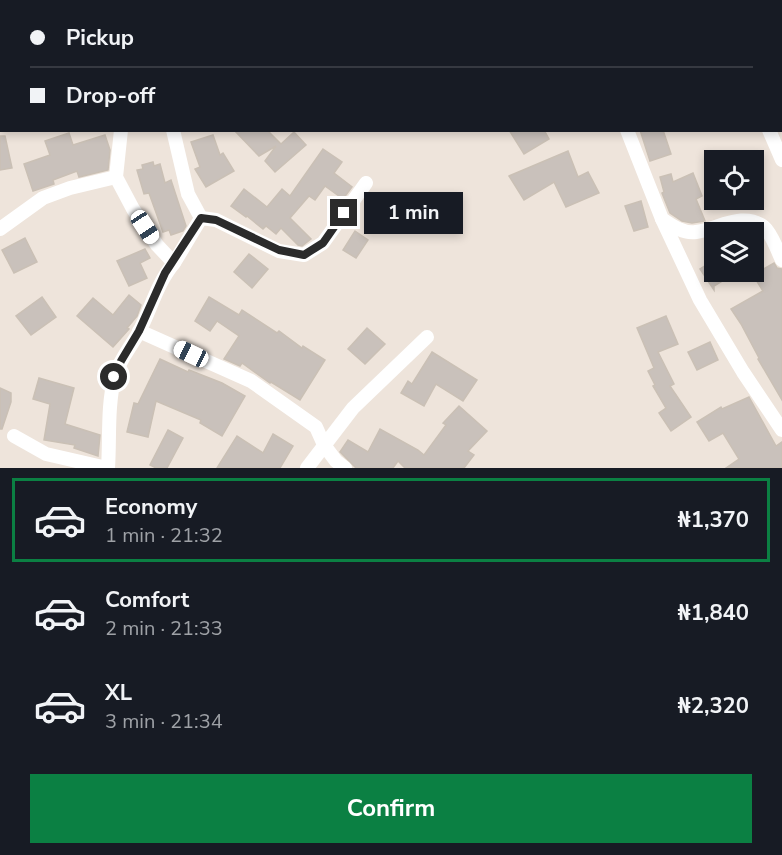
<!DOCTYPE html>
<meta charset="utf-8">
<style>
:root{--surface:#171b24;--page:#20242c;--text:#f1f3f6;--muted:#9ea1a6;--line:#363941;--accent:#0b8043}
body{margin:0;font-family:"Nunito Sans",sans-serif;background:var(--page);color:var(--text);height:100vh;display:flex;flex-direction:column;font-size:22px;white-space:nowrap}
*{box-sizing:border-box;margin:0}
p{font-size:20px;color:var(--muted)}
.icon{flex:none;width:33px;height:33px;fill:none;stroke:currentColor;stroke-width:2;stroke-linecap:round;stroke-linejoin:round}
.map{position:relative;height:468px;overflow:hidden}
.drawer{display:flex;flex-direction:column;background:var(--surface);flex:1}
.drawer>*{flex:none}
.hud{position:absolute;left:0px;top:0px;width:783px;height:132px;box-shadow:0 3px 9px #0003;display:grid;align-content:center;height:132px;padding:0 30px;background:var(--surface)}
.controls{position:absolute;left:704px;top:150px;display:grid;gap:12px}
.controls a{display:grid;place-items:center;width:60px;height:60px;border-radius:0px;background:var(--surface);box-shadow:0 3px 9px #0003;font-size:30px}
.end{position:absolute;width:27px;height:27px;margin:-14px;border:8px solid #2b2b2b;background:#fff;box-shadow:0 0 0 3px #fff}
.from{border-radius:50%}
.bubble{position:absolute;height:42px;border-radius:0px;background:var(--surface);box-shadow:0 3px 9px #0003;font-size:20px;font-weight:700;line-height:42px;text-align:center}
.car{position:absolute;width:18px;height:36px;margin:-18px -9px;border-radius:8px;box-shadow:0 0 4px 2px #0007;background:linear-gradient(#fff 24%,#345 0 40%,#fff 0 76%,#345 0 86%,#fff 0)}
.hud b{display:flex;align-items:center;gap:21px;height:57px;font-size:22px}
.hud b+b{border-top:2px solid var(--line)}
.hud i{width:15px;height:15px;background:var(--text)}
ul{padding:10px 0 0;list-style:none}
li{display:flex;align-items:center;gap:18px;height:84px;margin:0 12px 9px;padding:0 18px;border:3px solid transparent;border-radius:0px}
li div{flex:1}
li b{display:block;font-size:22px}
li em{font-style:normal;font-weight:700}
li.on{border-color:var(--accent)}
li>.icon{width:54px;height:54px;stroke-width:1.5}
.cta{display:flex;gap:12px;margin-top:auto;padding:12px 30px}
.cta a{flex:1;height:69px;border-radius:0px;background:var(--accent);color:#fff;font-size:24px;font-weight:700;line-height:69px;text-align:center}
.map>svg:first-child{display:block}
.building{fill:#c9c1bb;stroke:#cac0b5;stroke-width:1.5}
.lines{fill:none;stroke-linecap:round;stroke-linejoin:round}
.street{stroke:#fff;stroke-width:14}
.route{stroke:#2b2b2b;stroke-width:8}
</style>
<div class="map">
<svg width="782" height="468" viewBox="0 0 782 468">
<rect width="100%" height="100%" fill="#eee4db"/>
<g class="building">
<polygon points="234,130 267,130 281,144 294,132 306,145 275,172 265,161 276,146 259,156"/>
<polygon points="509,130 544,130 549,139 524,154"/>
<polygon points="640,130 663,130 671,154 650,161"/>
<polygon points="69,133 73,145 105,135 110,150 108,170 79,177 77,171 53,180 54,184 33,191 24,164 50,155 45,141"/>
<polygon points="213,135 220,155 223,153 234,171 206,187 195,169 200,167 191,142"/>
<polygon points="0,136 5,136 12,168 0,170"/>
<polygon points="323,149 342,162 334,173 352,187 343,199 325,186 315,200 309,196 290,218 311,239 302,246 298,245 281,228 276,234 266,226 263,229 247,216 246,217 231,206 244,189 267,207 282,189 290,196"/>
<polygon points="568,151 578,177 588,172 599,193 566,207 554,182 524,200 509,176"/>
<polygon points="153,162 154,166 160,164 165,183 171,180 186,226 183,231 171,235 169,230 163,232 149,193 144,194 137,170 143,169 142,165"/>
<polygon points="693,173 702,196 696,199 705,221 692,223 682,221 670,213 662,193 664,192 660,177 671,174 673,182"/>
<polygon points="641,201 648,227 634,231 625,206"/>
<polygon points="355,231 368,240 356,258 343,250"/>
<polygon points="25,238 37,262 14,273 2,250"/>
<polygon points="145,249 150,258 140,263 147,278 129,286 117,261"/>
<polygon points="249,254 268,269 252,288 234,272"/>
<polygon points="714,260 714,272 737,272 714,286 714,290 700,269"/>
<polygon points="774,263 777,268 782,269 782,400 758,359 759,358 741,324 731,309 763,291 753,275"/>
<polygon points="129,295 141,305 137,316 127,328 129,329 113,347 77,316 93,298 113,315"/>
<polygon points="42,297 56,317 31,335 16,316"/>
<polygon points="209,297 239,315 242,310 277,333 279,331 302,348 303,346 325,360 300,400 271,382 270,383 242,363 240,366 224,359 239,336 217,321 210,331 195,321"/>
<polygon points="666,316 678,344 658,352 674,384 670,386 691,417 671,431 659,413 666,408 653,386 655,385 648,371 654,368 637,328"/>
<polygon points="367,328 385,344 365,364 348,349"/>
<polygon points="710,342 718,360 697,370 688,352"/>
<polygon points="432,352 477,380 463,401 436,384 424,406 401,393 408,381 412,384"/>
<polygon points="160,359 188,372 189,370 222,383 245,396 222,436 200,423 201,420 156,401 148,437 127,432 134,403 138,404"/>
<polygon points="39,378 74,388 65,424 100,435 98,456 74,448 75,445 44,440 50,404 33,399"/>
<polygon points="0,388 11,393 11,402 2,429 0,429"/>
<polygon points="749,397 776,446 782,442 782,468 726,468 739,459 723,433 709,441 697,422 721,407 722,409"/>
<polygon points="459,406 487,431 468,451 474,455 464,468 405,468 398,461 393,468 356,468 340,452 348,440 368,452 380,429 418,450 424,455 446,425 443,423"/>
<polygon points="168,430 183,438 167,468 156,468 150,465"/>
<polygon points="273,434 293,446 280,468 217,468 237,436 263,453"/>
</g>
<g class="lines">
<g class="street">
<polyline points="574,0 575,2"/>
<polyline points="725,0 726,2"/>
<polyline points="87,2 92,0"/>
<polyline points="0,16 2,17"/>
<polyline points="173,130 188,194 201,218"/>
<path d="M 627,130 L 662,219 C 672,226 684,234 696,232 C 718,229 743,211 764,227 C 772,234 777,250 782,260"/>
<polyline points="769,130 782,160"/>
<polyline points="662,219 700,300 743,372 782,430"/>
<polyline points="0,229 43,198 70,188 116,177"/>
<polyline points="174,263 201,218 216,220 279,251 304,255 323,243 366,183"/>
<polyline points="139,331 251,381 316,427 324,445 336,461 345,468"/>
<polyline points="14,436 46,454 107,468"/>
<path d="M 108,468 C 110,439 107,405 115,376 C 119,360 131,347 139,332 C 151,309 157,283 174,263 L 157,245 L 133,209 L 116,177 L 121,130"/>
<polyline points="307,468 353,408 427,337"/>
</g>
</g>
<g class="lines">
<polyline class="route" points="114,377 121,361 139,331 165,273 201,218 216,220 279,250 304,255 323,243 344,213"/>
</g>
</svg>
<div class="controls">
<a><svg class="icon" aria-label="locate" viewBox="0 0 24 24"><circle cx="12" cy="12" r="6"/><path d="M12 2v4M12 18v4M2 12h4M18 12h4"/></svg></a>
<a><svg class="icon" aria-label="layers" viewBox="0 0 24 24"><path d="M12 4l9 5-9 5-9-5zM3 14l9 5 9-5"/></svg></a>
</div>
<i class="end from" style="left:114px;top:377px"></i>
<i class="end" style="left:344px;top:213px"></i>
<div class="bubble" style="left:364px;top:192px;width:99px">1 min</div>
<i class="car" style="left:145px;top:227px;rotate:147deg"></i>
<i class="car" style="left:191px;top:354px;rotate:295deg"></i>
<div class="hud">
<b><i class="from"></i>Pickup</b>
<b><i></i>Drop-off</b>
</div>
</div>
<section class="drawer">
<ul>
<li class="on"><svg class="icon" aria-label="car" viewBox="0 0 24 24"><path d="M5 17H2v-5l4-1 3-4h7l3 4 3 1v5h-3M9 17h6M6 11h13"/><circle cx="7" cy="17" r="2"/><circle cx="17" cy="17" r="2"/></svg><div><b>Economy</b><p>1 min · 21:32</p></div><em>₦1,370</em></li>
<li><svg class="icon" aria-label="car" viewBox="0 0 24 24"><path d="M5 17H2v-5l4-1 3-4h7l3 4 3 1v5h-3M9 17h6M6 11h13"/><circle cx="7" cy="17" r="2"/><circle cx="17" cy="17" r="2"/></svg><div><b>Comfort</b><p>2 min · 21:33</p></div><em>₦1,840</em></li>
<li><svg class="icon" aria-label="car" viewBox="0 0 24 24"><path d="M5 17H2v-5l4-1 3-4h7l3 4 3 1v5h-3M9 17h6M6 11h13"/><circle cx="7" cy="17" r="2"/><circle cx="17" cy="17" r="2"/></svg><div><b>XL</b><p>3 min · 21:34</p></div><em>₦2,320</em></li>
</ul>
<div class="cta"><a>Confirm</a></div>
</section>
